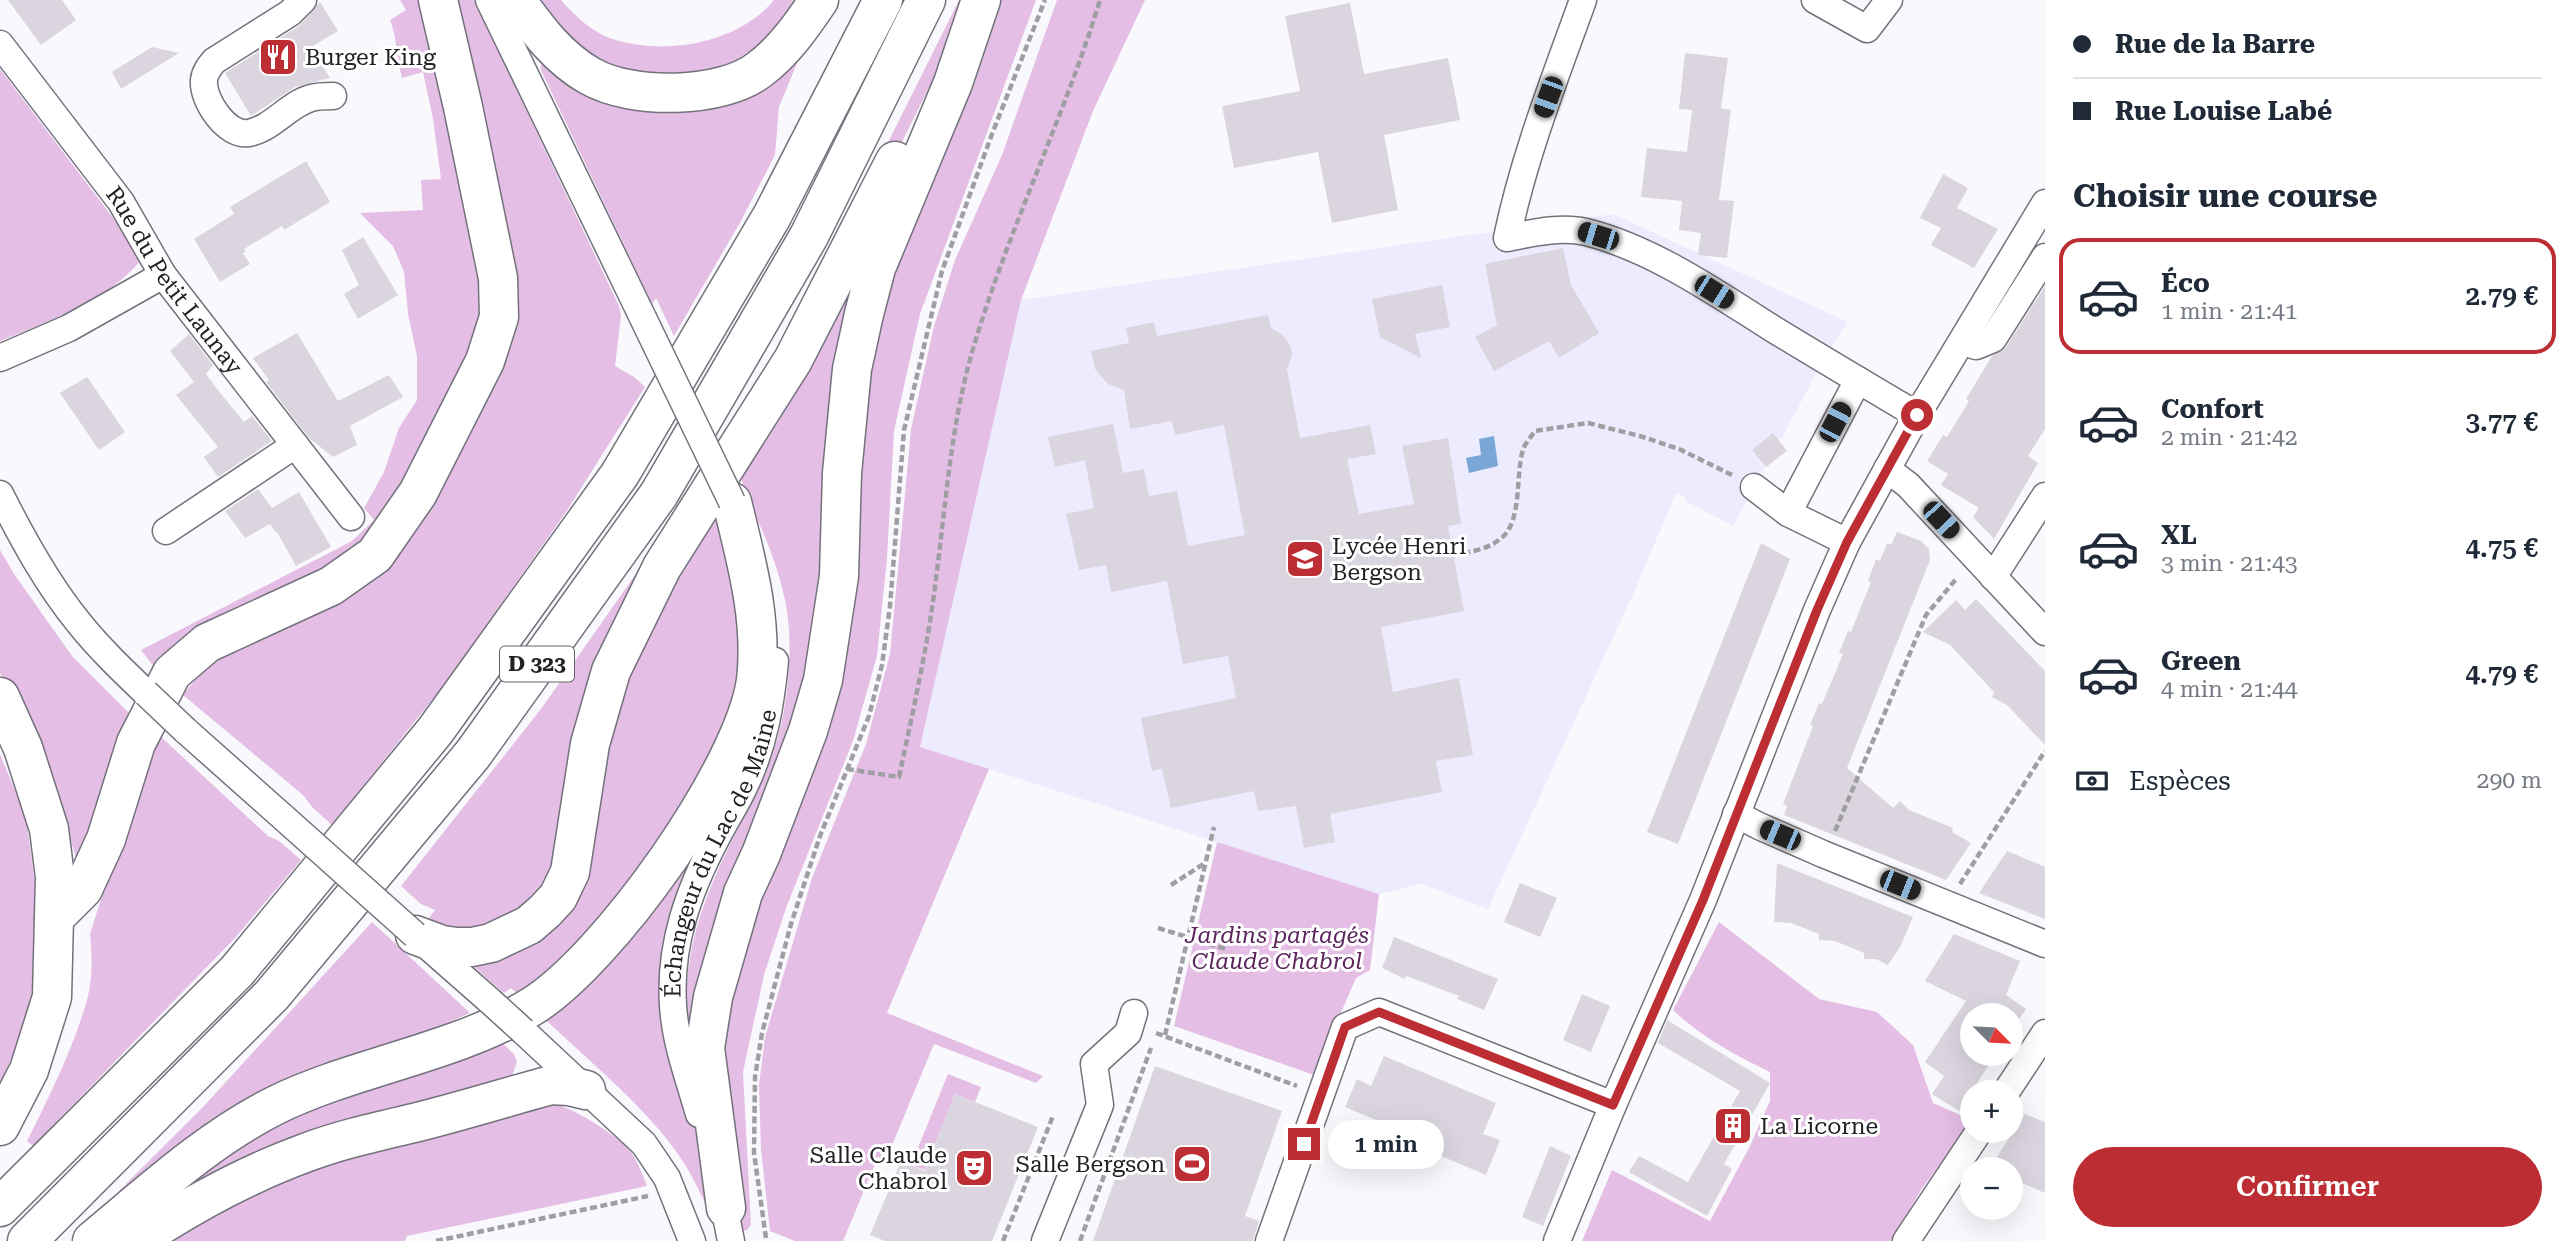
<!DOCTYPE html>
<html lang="fr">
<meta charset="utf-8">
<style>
:root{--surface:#fff;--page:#f2f2f3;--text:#1f2937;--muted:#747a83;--line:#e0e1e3;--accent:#bd2d34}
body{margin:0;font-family:"Roboto Serif",serif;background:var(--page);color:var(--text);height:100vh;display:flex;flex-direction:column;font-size:26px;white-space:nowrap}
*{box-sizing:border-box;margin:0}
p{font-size:23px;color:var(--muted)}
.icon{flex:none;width:38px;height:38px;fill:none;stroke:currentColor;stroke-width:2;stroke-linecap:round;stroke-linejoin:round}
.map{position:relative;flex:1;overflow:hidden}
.sheet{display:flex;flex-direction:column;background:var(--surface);width:525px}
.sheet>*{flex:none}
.banner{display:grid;align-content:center;height:154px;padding:0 28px;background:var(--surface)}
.needle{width:46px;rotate:114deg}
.fabs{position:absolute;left:1960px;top:1003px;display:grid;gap:14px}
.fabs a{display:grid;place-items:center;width:63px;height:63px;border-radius:50%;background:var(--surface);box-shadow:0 7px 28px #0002;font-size:35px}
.end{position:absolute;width:32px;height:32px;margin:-16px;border:9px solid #bd2d34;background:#fff;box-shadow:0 0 0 4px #fff}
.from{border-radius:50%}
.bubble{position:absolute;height:49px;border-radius:24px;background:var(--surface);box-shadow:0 7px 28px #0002;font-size:23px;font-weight:600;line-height:49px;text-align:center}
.car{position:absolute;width:21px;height:42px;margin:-21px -10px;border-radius:9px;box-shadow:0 0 5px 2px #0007;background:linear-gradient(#222 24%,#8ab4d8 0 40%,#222 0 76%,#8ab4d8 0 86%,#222 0)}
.banner b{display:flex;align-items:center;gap:24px;height:66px;font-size:26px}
.banner b+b{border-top:2px solid var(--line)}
.banner i{width:18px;height:18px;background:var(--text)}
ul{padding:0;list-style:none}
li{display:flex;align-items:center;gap:21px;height:116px;margin:0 14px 10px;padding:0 14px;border:4px solid transparent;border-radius:21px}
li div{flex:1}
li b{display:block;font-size:26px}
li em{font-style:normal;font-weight:600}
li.selected{border-color:var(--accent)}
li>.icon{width:63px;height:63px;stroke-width:1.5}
h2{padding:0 28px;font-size:32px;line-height:84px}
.pay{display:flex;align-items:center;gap:18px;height:77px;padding:0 28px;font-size:26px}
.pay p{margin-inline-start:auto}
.action{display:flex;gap:14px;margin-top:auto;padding:14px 28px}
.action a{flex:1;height:80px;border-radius:42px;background:var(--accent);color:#fff;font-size:28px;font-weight:600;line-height:80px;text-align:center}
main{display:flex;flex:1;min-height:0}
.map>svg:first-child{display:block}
.built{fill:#edecff}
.green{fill:#e4bee4}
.water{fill:#7aa7d5}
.building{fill:#dad5df}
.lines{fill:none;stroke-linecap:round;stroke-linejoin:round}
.minor-casing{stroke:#73727c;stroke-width:29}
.highway-casing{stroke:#73727c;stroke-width:41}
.path{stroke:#9f9fa3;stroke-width:4.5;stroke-dasharray:7 3.5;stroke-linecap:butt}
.minor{stroke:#fff;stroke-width:26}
.highway{stroke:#fff;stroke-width:38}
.minor-bridge-casing{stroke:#73727c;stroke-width:29;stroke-linecap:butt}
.minor-bridge{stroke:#fff;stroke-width:26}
.route{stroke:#bd2d34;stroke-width:9}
.labels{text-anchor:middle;stroke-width:6;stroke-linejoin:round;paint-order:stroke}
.shield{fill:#fff;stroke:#646467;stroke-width:2}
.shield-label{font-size:21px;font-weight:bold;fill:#222226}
.poi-label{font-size:23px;fill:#222226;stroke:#fff;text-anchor:start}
.street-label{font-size:23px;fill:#222226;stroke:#fff}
.park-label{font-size:23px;font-style:italic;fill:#5c255e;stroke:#fff}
</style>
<main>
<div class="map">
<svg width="2045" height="1241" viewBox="0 0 2045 1241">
<rect width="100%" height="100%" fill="#f9f9fd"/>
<polygon class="built" points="1613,214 1848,322 1823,360 1782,438 1778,439 1787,451 1765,467 1733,526 1685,501 1687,498 1676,493 1634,592 1488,909 1421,884 1379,894 920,747 1021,300"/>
<g class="green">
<path d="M 400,0 L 425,0 L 482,252 L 482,333 L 371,545 L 158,672 L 141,650 L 352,541 L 374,520 L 364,508 L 384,472 L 399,428 L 417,400 L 417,356 L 408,314 L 404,272 L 393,246 L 360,213 L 423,210 L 421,180 L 441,179 L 433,119 L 423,72 L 402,78 C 397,59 397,38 390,20 L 406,10 Z"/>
<polygon points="451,0 474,0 619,306 621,316 615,366 634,377 645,387 566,512 444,685 332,825 313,808 303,795 183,695 207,665 241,641 341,603 390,565 410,540 448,474 500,361"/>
<path d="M 525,0 L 561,0 C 574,15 593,33 613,39 C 664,56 738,44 774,0 L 803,0 L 788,22 L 742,61 L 675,80 L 617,70 L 591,58 Z"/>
<polygon points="959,0 965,0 933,79 878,191 837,245"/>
<polygon points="1000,0 1036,0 920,314 894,431 887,558 877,656 853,741 786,908 764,975 743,1072 751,1225 747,1230 740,1232 720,1053 730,988 773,856 889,272 968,86"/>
<polygon points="1057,0 1145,0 1093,111 1021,300 920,747 989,769 887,1013 1043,1076 1036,1083 934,1044 886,1160 878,1157 843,1241 795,1241 770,1231 761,1150 759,1085 765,1037 812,878 866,744 890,654 911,429 934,326 955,260 1002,155"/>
<polygon points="807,39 779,107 775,155 741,221 674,336 656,298 652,304 540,68 544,60 643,101"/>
<path d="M 0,69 L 138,251 L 139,262 C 109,300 44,323 0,341 Z"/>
<path d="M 854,271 L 822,650 L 696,1021 L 687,1017 C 681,917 732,849 769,762 C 788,719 795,646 785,600 C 777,561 759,522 742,486 L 743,483 L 738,470 Z"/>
<polygon points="698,481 689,512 553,889 488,934 425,923 435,910 421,904 401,886 541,709 626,588"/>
<polygon points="711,507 720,524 741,587 739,710 677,829 586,932 520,996 511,988 504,993 473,966 526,943 617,684"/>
<polygon points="0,550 14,574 72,656 139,723 78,865 71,841 65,837 17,708 0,673"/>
<path d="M 159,735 L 268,836 L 279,841 L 301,860 L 235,938 L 33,1146 L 27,1141 C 50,1095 73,1049 87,1000 C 93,979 92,955 90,934 L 141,773 Z"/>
<polygon points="0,754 26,817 42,936 29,1017 0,1084"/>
<path d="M 719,809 L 674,910 L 696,1121 L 718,1232 C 707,1208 697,1183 682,1160 C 649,1109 587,1060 543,1017 Z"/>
<polygon points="1217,842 1379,894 1370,970 1356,978 1314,1075 1174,1026"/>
<polygon points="372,922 470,1013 393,1046 98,1220 120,1190 204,1106"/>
<path d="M 1719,922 L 1819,999 L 1877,1012 L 1913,1045 L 1933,1103 L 1972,1120 L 1921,1190 L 1891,1241 L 1582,1241 L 1612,1170 L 1710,1221 L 1749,1148 L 1770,1101 L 1770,1072 C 1735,1055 1701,1037 1673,1010 Z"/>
<polygon points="493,1034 514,1054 517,1062 512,1076 128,1226 242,1139"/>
<polygon points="948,1074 981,1087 975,1102 955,1094 925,1170 911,1165"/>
<path d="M 556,1104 C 576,1110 623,1138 633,1155 C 639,1165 643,1176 647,1186 L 407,1236 L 405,1241 L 164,1241 L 205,1215 L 376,1141 L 471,1128 Z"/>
</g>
<polygon class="water" points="1494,436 1498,466 1469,473 1466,458 1481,455 1479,439"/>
<g class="building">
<polygon points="8,0 62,0 76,20 41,45"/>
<polygon points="320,2 338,31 311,47 330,78 295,87 251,116 225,73 299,26"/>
<polygon points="1350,3 1364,74 1448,58 1460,120 1384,135 1398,210 1332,223 1318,152 1234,168 1222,106 1300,91 1285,16"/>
<polygon points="152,47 179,53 121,89 112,72"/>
<polygon points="1685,53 1728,58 1721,108 1731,110 1719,200 1734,201 1727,258 1698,255 1701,233 1679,230 1682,201 1641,197 1647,148 1687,152 1692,110 1679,109"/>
<polygon points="306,161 330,202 284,230 282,226 244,249 246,252 243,253 250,264 220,282 194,239 234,214 230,207"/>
<polygon points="1943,174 1968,188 1957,208 1998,229 1974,268 1931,245 1941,228 1920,218"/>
<polygon points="363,237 398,295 358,319 344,294 359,285 342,250"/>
<polygon points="1563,248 1571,285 1599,333 1559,358 1549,341 1494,371 1475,337 1497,325 1485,264"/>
<polygon points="1442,285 1450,327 1415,334 1421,358 1380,337 1372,299"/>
<polygon points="2045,286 2045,429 2028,456 2038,463 1994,539 1973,517 1979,508 1941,485 1948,474 1927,461 1943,435 1947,437 1969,401 1966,399 1992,356 2006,347"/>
<polygon points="1268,315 1271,328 1284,336 1290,345 1292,355 1287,369 1300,438 1370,425 1376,454 1347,459 1359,514 1414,504 1402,446 1448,438 1461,524 1448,526 1464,611 1381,627 1393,692 1459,678 1473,755 1436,761 1442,792 1330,814 1335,842 1304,848 1296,806 1258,811 1254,791 1171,808 1162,769 1152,771 1141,718 1236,698 1228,656 1183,664 1167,581 1111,592 1106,565 1079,570 1066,514 1094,508 1085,460 1055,467 1048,437 1113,424 1123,473 1144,469 1149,496 1177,491 1188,546 1245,535 1224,425 1175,435 1172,421 1130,429 1124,390 1108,384 1095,369 1091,351 1129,343 1126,328 1154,322 1157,336"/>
<polygon points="297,333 338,401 389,375 403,397 350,426 357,445 333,457 309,438 266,382 269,380 253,358"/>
<polygon points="189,334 213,365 206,374 217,389 244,422 252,416 272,441 218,477 204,457 218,447 176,395 194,382 170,351"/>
<polygon points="87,377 125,432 99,450 60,393"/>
<polygon points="1773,433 1787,451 1766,467 1752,450"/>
<polygon points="258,489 272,508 299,492 331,547 296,566 277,532 276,533 270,524 245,538 225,511"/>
<polygon points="1897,532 1921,541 1929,549 1930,560 1847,768 1893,808 1900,801 1909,810 1953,828 1952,832 1971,843 1946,880 1784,815 1787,806 1783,804 1813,726 1810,725 1819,703 1822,704 1843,654 1839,653 1848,631 1851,632 1871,582 1868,581 1876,559 1880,561 1887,543 1891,545"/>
<polygon points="1761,543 1790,559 1678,844 1647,832"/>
<polygon points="1976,599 2045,671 2045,745 2007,705 1992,697 1994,692 1950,645 1923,632 1956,600 1965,610"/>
<polygon points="2007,851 2045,867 2045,919 1979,893"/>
<polygon points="1777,863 1913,917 1900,947 1888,965 1876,959 1864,959 1864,953 1835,941 1819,940 1819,934 1791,923 1774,922"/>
<polygon points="1520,883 1557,898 1540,937 1504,922"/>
<polygon points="1954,934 2020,961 2006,995 2026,1009 2011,1031 2011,1015 1972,1015 1972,1054 1996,1054 1959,1111 1932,1094 1944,1076 1925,1062 1966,1001 1925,981"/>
<polygon points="1394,937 1498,979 1484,1010 1457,999 1459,996 1406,976 1405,979 1382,968"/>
<polygon points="1582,994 1610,1006 1591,1052 1563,1040"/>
<polygon points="1667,1020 1770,1083 1724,1164 1732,1169 1707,1216 1629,1172 1639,1156 1688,1182 1740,1091 1658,1043"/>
<polygon points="1384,1056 1496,1103 1483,1134 1500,1140 1486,1175 1427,1150 1429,1142 1345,1107 1357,1079 1371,1086"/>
<polygon points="1155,1066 1282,1111 1245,1216 1259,1221 1253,1241 1093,1241"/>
<polygon points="955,1094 1038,1127 992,1241 885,1241 870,1235 901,1161 925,1171"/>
<polygon points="2025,1114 2045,1122 2045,1193 2011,1178 2011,1169 1989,1169"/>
<polygon points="1550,1146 1571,1156 1543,1226 1522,1217"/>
</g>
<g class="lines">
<defs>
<g id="minor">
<path d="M 303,0 L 290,13 L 214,61 C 209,67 205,72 204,80 C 202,100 227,137 249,133 C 273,128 289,104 311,98 C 318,96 326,96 333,96"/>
<polyline points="489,0 643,318"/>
<path d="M 1583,0 C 1555,78 1524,156 1507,238 C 1532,233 1562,226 1586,232 C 1651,248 1715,292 1770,327 C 1819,357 1868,386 1917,415"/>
<polyline points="1815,0 1867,29 1889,0"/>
<path id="s1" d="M 0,44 L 121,202 L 163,275 L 351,517"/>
<polyline points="1963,342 1976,346 1993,339 2045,257"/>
<polyline points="0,358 69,328 163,275"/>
<polyline points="1887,469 1908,485 2045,632"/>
<polyline points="1754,487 1788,513 1847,542"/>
<path d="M 0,494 C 22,538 47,584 79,623 C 99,648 122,670 146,693"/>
<polyline points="1788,513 1858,380"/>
<polyline points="166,531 295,445"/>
<polyline points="1993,577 2045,496"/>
<polyline points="185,730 284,818"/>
<polyline points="1736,814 1759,826 1823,854 2045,944"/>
<polyline points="424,943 490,1001"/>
<polyline points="523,1031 644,1144 667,1178 692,1241"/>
<polyline points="2006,1092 2045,1033"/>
<path id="s2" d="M 699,1114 C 689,1079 675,1042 673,1005 C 669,944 689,890 717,837 C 726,819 737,803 745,785 C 764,745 771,704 775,661"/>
<polyline points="721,1191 731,1241"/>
<polyline points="1045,1241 1100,1105 1094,1064 1128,1033 1134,1013"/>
<polyline points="1269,1241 1345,1027 1379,1012 1613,1105"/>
<polyline points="1557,1241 1613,1105 1703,900 1817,610 1847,542 1917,415 2045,203"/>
<polyline points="1906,1241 1980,1130"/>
</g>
<g id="highway">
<path d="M 516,0 C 537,29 558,58 590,76 C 632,100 722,99 760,69 C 785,50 802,25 819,0"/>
<polyline points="0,697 23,748 49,829 55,877 52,997 29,1070 0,1126"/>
<polyline points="54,918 83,889 106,839 136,743 172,673 207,643 331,586 375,555 418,493 485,361 499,317 498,278 463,107 438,0"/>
<polyline points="415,935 442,945 457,947 472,947 491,943 529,925 545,911 558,897 570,872 590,744 611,671 662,567 793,360 895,161"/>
<polyline points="0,1207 237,971 435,731 620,474 772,216 883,0"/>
<polyline points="726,1208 705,1048 713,997 743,893 761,854 808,731 823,680 839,576 842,473 852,369 864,314 876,268 953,83 981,0"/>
<polyline points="27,1241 272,995 473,754 659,494 809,236 926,0"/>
<path d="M 92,1241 C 150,1193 208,1139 276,1105 C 356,1066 455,1053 531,1007 C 607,961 744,769 756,680 C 763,619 746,560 732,502"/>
<path d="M 136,1241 C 189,1206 245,1175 305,1153 C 342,1139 380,1131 418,1122 C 462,1111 507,1097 551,1085 L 569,1086 L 586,1090"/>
</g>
</defs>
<use href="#minor" class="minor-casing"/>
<use href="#highway" class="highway-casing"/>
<g class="path">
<path d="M 1453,555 C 1469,552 1487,550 1500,539 C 1523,523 1515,475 1523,450 C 1525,443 1531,437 1535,431 L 1588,423 L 1640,436 L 1679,449 L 1732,475"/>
<path d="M 847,769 L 899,777 C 913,711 928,645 936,579 C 946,502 951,424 973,349 C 1008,230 1064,118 1100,0"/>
<polyline points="1835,831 1926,615 1957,578"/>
<polyline points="1960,884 2045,751"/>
<polyline points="1171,885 1205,863"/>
<polyline points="1158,928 1226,949"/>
<polyline points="1156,1033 1297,1086"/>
<polyline points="1165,1035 1214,827"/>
<polyline points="766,1238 754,1153 755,1077 762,1033 791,924 820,836 869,716 882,665 890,606 904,430 942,271 992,134 1045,0"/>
<polyline points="436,1241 648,1196"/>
<polyline points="1003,1241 1053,1116"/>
<polyline points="1080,1241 1151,1048"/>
</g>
<use href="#minor" class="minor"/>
<use href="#highway" class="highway"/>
<defs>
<g id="minor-bridge">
<polyline points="643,318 732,502"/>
<polyline points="146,693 185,730"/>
<polyline points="284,818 415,935"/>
<polyline points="490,1001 523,1031"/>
</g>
</defs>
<use href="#minor-bridge" class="minor-bridge-casing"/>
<use href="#minor-bridge" class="minor-bridge"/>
</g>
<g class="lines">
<polyline class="route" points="1304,1144 1345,1027 1379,1012 1613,1105 1703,900 1817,610 1847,542 1917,415"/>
</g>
<defs>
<symbol id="restaurant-square" viewBox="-11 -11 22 22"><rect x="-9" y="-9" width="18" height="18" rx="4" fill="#bd2d34" stroke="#fff"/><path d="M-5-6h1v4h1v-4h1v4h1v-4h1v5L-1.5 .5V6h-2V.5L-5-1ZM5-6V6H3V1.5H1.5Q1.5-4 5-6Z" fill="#fff"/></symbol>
<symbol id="school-square" viewBox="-11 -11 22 22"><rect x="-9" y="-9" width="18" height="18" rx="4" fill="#bd2d34" stroke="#fff"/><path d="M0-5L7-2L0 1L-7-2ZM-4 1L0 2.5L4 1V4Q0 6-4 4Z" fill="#fff"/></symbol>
<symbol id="building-square" viewBox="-11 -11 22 22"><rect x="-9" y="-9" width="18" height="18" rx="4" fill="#bd2d34" stroke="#fff"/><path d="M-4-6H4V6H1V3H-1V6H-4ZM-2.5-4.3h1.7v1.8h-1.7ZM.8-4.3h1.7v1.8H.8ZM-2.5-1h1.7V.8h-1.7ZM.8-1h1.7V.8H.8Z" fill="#fff"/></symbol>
<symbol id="stadium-square" viewBox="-11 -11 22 22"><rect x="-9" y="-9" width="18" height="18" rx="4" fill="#bd2d34" stroke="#fff"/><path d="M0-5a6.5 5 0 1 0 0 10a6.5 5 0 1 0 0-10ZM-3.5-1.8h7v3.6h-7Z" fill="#fff"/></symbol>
<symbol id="theatre-square" viewBox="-11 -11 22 22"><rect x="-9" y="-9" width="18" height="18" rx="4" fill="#bd2d34" stroke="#fff"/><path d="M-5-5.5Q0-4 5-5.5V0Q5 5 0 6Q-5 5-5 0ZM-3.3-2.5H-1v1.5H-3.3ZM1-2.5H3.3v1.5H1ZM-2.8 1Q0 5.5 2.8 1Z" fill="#fff"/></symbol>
</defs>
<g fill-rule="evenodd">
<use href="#restaurant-square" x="256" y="35" width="44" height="44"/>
<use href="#school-square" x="1283" y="537" width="44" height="44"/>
<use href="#building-square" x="1711" y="1104" width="44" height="44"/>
<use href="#stadium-square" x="1170" y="1142" width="44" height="44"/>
<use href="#theatre-square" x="952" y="1146" width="44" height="44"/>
</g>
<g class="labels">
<rect class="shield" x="500" y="646.5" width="74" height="35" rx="5"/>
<g class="shield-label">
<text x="537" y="671">D 323</text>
</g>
<g class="poi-label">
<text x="305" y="65">Burger King</text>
<text x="1332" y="554">Lycée Henri<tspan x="1332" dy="26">Bergson</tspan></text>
<text x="1760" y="1134">La Licorne</text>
<text x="947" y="1163" text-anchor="end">Salle Claude<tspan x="947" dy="26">Chabrol</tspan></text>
<text x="1165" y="1172" text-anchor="end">Salle Bergson</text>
</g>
<g class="street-label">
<text dy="8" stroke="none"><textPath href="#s1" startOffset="294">Rue du Petit Launay</textPath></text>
<text dy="8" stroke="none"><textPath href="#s2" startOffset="273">Échangeur du Lac de Maine</textPath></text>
</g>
<g class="park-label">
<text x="1277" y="943">Jardins partagés<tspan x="1277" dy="26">Claude Chabrol</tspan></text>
</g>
</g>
</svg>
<div class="fabs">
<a><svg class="needle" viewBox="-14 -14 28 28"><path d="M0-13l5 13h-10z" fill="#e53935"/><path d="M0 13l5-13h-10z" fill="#747a83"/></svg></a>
<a>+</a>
<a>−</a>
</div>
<i class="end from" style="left:1917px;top:415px"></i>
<i class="end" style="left:1304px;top:1144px"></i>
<div class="bubble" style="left:1328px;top:1120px;width:116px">1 min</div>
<i class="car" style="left:1548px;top:97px;rotate:200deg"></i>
<i class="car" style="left:1598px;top:236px;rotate:287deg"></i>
<i class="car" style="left:1714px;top:292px;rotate:122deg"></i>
<i class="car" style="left:1835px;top:422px;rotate:28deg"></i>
<i class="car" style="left:1941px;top:520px;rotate:137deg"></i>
<i class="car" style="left:1780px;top:835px;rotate:293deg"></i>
<i class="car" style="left:1900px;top:885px;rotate:112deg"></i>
</div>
<section class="sheet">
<div class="banner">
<b><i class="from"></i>Rue de la Barre</b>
<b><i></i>Rue Louise Labé</b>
</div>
<h2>Choisir une course</h2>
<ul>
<li class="selected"><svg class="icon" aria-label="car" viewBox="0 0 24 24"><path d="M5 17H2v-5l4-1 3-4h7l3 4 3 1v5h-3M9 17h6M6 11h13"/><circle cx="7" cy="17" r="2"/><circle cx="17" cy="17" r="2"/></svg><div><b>Éco</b><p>1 min · 21:41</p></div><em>2.79 €</em></li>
<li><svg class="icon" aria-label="car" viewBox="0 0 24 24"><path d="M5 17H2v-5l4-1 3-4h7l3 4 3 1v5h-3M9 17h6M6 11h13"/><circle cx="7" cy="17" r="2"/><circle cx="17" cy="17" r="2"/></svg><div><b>Confort</b><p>2 min · 21:42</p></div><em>3.77 €</em></li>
<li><svg class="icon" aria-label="car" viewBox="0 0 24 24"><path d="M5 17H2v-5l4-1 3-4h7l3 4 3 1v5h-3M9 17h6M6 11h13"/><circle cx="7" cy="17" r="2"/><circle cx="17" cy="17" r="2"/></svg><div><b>XL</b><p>3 min · 21:43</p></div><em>4.75 €</em></li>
<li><svg class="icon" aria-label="car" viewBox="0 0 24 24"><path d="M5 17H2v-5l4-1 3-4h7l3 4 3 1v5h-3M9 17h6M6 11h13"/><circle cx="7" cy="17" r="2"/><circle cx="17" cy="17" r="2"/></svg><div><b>Green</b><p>4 min · 21:44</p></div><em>4.79 €</em></li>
</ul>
<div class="pay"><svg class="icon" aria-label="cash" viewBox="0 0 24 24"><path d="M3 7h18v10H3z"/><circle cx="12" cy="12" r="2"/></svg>Espèces<p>290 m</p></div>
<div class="action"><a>Confirmer</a></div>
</section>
</main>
